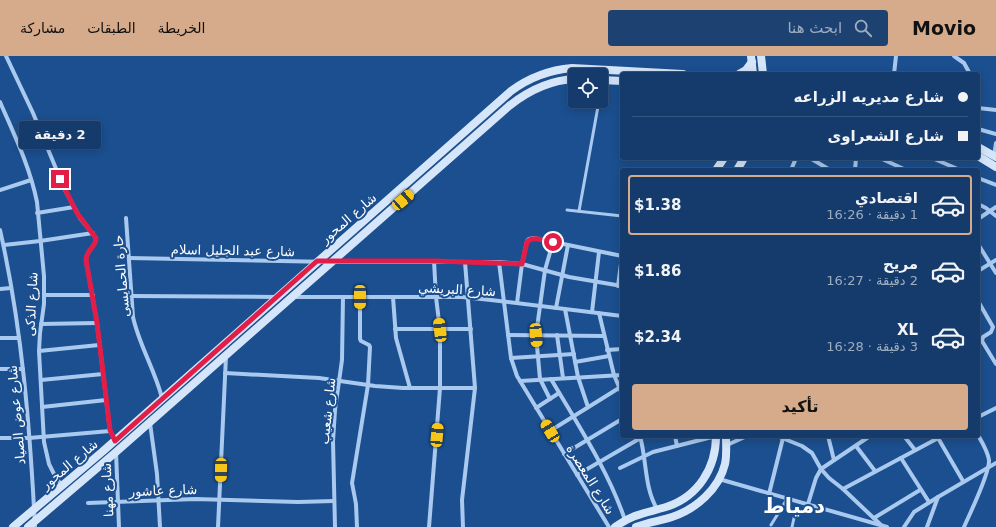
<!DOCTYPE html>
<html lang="ar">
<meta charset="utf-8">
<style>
:root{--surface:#143b6b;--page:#1d4271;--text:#f1f3f6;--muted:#9dadc1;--line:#33557e;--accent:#d6ab8b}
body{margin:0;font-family:"DejaVu Sans",Vazirmatn,sans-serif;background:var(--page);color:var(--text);direction:rtl;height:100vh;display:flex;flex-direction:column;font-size:15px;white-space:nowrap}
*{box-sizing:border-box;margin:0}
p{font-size:13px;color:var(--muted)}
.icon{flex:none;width:22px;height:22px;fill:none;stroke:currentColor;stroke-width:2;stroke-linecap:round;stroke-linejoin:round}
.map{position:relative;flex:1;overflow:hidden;direction:ltr}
.panel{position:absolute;left:620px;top:112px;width:360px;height:270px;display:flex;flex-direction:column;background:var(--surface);border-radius:4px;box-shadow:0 2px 10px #0003,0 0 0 1px var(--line);direction:rtl}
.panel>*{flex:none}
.banner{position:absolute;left:620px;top:16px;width:360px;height:88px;border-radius:4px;box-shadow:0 2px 10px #0003,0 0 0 1px var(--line);direction:rtl;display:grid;align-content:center;height:88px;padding:0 12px;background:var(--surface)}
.buttons{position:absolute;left:568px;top:12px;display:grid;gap:8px}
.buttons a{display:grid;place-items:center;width:40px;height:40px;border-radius:4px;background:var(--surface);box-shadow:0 2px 10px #0003,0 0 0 1px var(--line);font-size:20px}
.end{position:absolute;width:18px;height:18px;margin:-9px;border:5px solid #e11d48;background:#fff;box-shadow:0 0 0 2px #fff}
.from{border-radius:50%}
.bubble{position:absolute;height:28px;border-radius:4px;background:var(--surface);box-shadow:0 2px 10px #0003,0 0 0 1px var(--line);font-size:13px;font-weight:700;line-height:28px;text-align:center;direction:rtl}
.car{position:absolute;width:12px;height:24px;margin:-12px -6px;border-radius:5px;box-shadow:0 0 3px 1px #0007;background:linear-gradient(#f5c518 24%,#345 0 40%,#f5c518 0 76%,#345 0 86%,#f5c518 0)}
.banner b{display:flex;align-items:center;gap:14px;height:38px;font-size:15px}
.banner b+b{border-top:1px solid var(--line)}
.banner i{width:10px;height:10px;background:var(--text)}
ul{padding:7px 0 0;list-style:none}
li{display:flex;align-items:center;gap:12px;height:60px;margin:0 8px 6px;padding:0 4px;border:2px solid transparent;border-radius:4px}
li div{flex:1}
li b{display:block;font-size:15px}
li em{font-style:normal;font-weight:700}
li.current{border-color:var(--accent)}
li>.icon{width:36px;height:36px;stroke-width:1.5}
.action{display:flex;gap:8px;margin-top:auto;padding:8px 12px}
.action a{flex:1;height:46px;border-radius:4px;background:var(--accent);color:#111;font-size:16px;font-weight:700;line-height:46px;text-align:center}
header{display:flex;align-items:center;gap:24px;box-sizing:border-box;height:56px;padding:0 20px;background:var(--accent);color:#111}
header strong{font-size:19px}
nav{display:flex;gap:22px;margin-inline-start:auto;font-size:14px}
.search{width:280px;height:36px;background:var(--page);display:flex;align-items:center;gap:10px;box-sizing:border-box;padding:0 14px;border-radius:4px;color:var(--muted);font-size:15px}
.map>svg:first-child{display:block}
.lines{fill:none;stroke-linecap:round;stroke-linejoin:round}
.service{stroke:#a9c9ee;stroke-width:3}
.minor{stroke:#a9c9ee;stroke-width:4}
.secondary{stroke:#d6e6fa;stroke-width:8}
.route{stroke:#e11d48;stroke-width:5}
.labels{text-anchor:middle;stroke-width:4;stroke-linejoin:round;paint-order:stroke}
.street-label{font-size:13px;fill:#fff;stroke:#1b4f8f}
.town-label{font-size:21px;font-weight:bold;fill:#fff;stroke:#1b4f8f}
</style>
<header>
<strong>Movio</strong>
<div class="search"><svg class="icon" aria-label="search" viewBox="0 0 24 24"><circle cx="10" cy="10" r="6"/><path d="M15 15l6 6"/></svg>ابحث هنا</div>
<nav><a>الخريطة</a><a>الطبقات</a><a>مشاركة</a></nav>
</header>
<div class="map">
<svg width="996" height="471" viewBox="0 0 996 471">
<rect width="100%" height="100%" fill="#1b4f8f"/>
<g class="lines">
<g class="service">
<polyline points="567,154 622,160"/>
<polyline points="579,155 599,45"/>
<polyline points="771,469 787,443"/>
<polyline points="792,471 794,462"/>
</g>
<g class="minor">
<path d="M 6,0 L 33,57 L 64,132 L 80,162 L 96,182 C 96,191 86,194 86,204 L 97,267 L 110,375 L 115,384"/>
<polyline points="954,0 964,7 970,18"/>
<polyline points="894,18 896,0"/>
<path d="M 0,46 C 14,78 30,111 37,146 L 44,220 L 44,248 L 40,277 L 39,295 L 44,386 L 49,408 L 54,418 L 62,430"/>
<polyline points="978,52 996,54"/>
<polyline points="978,73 996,78"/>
<polyline points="994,100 996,87"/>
<polyline points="810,102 830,114"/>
<polyline points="880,102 906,114"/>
<polyline points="932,102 960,114"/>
<polyline points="791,114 796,102"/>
<polyline points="855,114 856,102"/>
<polyline points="978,122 996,129"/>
<polyline points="0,134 31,124"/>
<polyline points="978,148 986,152 996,160"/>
<polyline points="37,157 74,151"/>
<path d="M 126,162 L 133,261 C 139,289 155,314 162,342"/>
<polyline points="978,163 996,151"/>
<path d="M 0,174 C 22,271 30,372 35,471"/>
<polyline points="978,188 996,217"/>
<polyline points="4,189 40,185 93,177"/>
<polyline points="129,202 332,206 499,206 522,208 569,221 622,230"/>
<polyline points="499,206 511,302 517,320 609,471"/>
<polyline points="978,215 996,204"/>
<polyline points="618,230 622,200"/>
<polyline points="0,233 11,232"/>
<polyline points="44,239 93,239"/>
<polyline points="131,240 276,241"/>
<polyline points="294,241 462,241 491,244 622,260"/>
<polyline points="393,241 396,282 410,332"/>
<polyline points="978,245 993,271 991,276 983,281 982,285 996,308"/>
<polyline points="517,247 522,208 527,185 529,183 534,182 622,200"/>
<polyline points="556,252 568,189"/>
<polyline points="565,253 578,321 588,351"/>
<polyline points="592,256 599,196"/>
<polyline points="599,257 614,319 622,338"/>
<polyline points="41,268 97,267"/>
<polyline points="395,273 471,273"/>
<polyline points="508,279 604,280"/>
<polyline points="557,279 563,322"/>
<polyline points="0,282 19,282"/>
<polyline points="607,294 622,293"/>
<polyline points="39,295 99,289"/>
<polyline points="511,302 574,298"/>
<polyline points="575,306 609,300"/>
<polyline points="0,313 23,313"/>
<polyline points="225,317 319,322 375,330 403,332 475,332"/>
<path d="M 551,323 C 578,369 608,414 625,464"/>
<polyline points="41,324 103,318"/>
<polyline points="520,325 622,319"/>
<polyline points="550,343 540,323 536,279 545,214 553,186"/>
<polyline points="42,351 106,344"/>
<polyline points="536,352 559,337"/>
<polyline points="978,361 996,352"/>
<polyline points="150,367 157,418 160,471"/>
<polyline points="550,375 619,332"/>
<path d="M 640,380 C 647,406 644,430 657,453"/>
<polyline points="675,380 677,390"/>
<polyline points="777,380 802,390 812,397 821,413 829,422 843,433 881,469"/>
<polyline points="828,380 834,404"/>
<polyline points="904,380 915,394"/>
<polyline points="0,382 29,382 110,375"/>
<polyline points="938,382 963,425"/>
<polyline points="727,389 747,380"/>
<polyline points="856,390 875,415"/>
<polyline points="116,396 119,471"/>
<polyline points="564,398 622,363"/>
<polyline points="901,402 929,446"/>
<polyline points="620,412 653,396 716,380"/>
<polyline points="577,419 644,380"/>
<polyline points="719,423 887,471"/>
<polyline points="843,433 942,380"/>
<polyline points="769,438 783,382"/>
<polyline points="88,447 195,443 298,446 334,445"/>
<polyline points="808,448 816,422 821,413 870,380"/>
<polyline points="874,462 920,434"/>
<polyline points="218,471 226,300"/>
<polyline points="335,471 333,385 335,354 342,304 343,241"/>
<polyline points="357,471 356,448 352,427 368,329 370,291 369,289 361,285 360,283 360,241"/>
<polyline points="429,471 440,332 440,274 436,241 434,205"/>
<polyline points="463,471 462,444 475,332 465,206"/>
<polyline points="904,471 914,456 938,441 996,407"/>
<polyline points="927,471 938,441"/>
<path d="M 964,471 C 970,457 990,417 989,404 C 988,396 982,386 978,379"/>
</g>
<g class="secondary">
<polyline points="751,0 753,18"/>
<polyline points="761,0 763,18"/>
<polyline points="739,18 746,14 752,6"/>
<polyline points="601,24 622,25"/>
<polyline points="978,91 996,101"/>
<polyline points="978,100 996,111"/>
<polyline points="716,114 724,102"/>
<polyline points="737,114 744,102"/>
<path d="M 13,471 L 102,396 L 511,35 C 530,21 549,14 572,12 L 683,18"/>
<path d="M 28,471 L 116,396 L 509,50 C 528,35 550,24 575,23"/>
<path d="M 615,471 C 633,458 646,457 666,451 C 698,441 716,412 716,380"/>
<path d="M 636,471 C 648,466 660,465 672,461 C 696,453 719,433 725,408 C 727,399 726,389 726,380"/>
</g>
</g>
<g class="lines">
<path class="route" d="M 60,123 L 77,157 L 96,182 C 96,192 86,193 86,204 L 97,267 L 110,374 L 115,385 L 317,205 L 434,205 L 522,208 L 527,186 C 533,179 545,185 553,186"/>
</g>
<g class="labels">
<g class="street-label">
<text transform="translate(348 162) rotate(-41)" y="5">شارع المحور</text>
<text transform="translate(233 194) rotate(1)" y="5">شارع عبد الجليل اسلام</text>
<text transform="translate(121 220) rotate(-95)" y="5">حارة الحمايسى</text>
<text transform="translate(457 233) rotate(3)" y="5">شارع البريشي</text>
<text transform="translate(31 248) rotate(-87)" y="5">شارع الذكى</text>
<text transform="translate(327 355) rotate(-84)" y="5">شارع شعيب</text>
<text transform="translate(16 359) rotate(-95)" y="5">شارع عوض الصياد</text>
<text transform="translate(69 408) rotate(-40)" y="5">شارع المحور</text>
<text transform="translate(591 423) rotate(58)" y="5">شارع المعصرة</text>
<text transform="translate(107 434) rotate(-93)" y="5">شارع مهنا</text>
<text transform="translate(163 434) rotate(-2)" y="5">شارع عاشور</text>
</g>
<g class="town-label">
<text x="794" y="457">دمياط</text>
</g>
</g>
</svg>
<div class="buttons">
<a><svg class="icon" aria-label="locate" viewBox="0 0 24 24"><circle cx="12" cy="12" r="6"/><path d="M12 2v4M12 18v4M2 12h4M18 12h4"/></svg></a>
</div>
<i class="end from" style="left:553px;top:186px"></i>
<i class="end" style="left:60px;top:123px"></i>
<div class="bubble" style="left:19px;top:65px;width:82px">2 دقيقة</div>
<i class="car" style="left:403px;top:144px;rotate:49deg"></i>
<i class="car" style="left:360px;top:241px;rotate:180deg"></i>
<i class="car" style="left:440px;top:274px;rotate:353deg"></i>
<i class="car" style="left:536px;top:279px;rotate:175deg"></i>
<i class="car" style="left:550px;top:375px;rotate:329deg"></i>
<i class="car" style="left:437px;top:379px;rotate:5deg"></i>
<i class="car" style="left:221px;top:414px;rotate:181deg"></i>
<div class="banner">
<b><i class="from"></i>شارع مديريه الزراعه</b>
<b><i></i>شارع الشعراوى</b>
</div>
<section class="panel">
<ul>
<li class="current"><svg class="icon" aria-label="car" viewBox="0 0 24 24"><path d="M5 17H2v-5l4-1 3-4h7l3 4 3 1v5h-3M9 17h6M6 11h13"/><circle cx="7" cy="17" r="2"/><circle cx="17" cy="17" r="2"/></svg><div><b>اقتصادي</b><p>1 دقيقة · 16:26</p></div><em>$1.38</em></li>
<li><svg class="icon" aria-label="car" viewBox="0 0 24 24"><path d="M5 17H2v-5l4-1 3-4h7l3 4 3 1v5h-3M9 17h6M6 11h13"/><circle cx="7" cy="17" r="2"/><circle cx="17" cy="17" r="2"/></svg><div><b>مريح</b><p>2 دقيقة · 16:27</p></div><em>$1.86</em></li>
<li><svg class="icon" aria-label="car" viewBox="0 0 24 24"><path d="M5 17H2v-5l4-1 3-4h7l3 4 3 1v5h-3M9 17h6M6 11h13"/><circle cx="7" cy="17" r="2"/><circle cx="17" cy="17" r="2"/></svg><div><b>XL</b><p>3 دقيقة · 16:28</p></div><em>$2.34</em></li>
</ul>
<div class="action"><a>تأكيد</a></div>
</section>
</div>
